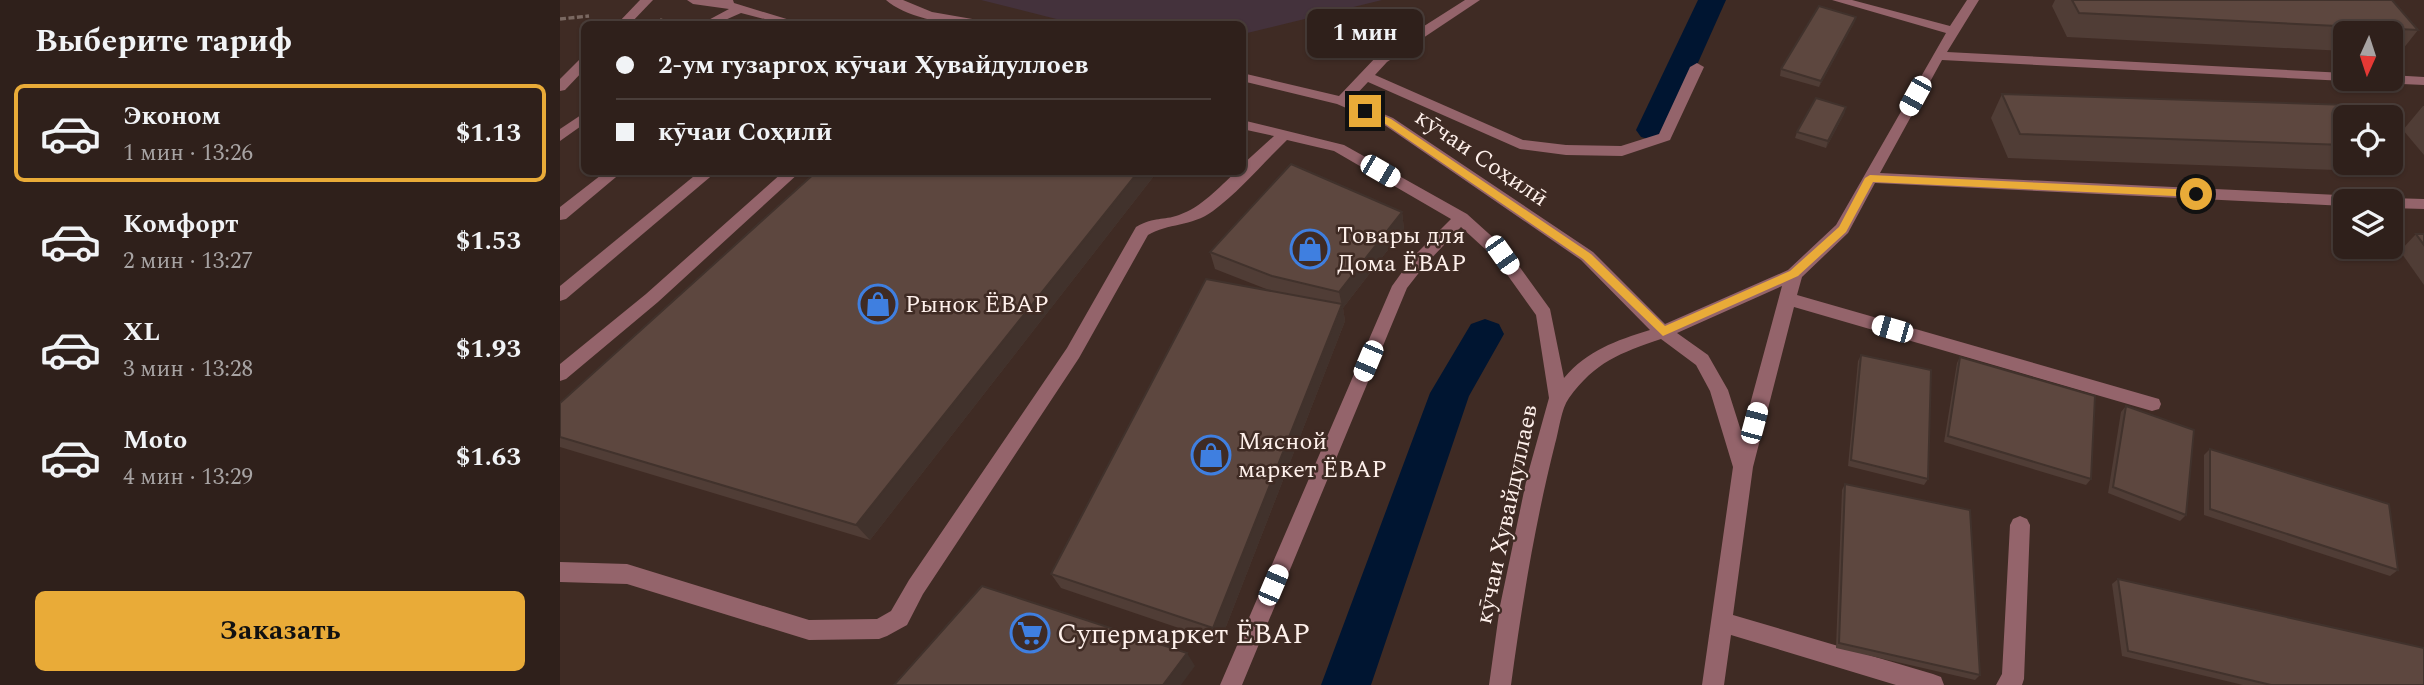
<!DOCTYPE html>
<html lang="ru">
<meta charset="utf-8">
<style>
:root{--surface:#2f201b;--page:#372824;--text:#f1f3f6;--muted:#a7a3a3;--line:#4a3e3a;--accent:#e9ab38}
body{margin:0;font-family:Spectral,serif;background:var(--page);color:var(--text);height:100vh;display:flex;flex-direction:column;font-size:26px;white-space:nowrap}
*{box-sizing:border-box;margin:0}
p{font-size:23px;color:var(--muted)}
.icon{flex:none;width:38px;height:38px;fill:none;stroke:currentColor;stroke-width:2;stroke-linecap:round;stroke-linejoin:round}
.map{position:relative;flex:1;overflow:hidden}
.details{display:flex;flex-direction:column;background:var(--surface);width:560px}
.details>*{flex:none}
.guide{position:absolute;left:21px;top:21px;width:665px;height:154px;border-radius:10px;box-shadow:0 2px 5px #0004,0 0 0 2px var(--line);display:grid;align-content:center;height:154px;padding:0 35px;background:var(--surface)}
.needle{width:46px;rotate:183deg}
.fabs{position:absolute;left:1773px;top:21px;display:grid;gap:14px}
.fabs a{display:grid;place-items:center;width:70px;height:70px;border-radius:10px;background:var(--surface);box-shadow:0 2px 5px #0004,0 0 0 2px var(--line);font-size:35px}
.end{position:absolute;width:32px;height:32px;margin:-16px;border:9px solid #e9ab38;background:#111;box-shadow:0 0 0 4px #111}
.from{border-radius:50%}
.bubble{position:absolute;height:49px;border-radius:10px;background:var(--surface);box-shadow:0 2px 5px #0004,0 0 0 2px var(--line);font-size:23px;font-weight:700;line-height:49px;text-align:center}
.car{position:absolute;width:21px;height:42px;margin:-21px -10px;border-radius:9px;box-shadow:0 0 5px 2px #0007;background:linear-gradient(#fff 24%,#345 0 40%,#fff 0 76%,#345 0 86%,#fff 0)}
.guide b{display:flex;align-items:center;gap:24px;height:66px;font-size:26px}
.guide b+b{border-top:2px solid var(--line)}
.guide i{width:18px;height:18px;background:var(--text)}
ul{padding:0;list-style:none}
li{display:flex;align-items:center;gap:21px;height:98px;margin:0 14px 10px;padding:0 21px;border:4px solid transparent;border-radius:10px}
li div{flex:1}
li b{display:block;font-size:26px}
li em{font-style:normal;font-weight:700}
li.current{border-color:var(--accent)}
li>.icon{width:63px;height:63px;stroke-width:1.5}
h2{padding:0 35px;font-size:32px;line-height:84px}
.primary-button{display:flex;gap:14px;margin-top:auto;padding:14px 35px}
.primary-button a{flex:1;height:80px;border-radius:10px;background:var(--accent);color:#111;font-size:28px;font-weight:700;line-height:80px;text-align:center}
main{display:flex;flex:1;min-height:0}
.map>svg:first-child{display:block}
.industrial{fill:#44323c}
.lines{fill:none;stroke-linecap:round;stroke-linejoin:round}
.canal{fill:#001531;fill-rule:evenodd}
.path{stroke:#7a6861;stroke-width:3.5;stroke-dasharray:6 2.5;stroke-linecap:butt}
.minor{fill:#94646b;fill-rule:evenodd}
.wall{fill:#503d36}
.shaded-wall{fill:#41322c}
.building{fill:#5d473f;stroke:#41322c;stroke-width:2}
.route{fill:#e9ab38}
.labels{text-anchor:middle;stroke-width:5;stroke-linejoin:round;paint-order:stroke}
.street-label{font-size:24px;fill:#fef0eb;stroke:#3f2b24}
.poi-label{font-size:24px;fill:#fef0eb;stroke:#3f2b24;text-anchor:start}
.near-poi-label{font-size:28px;fill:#fef0eb;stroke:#3f2b24;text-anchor:start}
</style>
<main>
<section class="details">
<h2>Выберите тариф</h2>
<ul>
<li class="current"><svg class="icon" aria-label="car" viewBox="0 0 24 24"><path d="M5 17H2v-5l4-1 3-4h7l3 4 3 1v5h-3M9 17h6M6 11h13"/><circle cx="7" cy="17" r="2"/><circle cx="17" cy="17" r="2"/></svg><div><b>Эконом</b><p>1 мин · 13:26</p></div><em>$1.13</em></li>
<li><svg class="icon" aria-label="car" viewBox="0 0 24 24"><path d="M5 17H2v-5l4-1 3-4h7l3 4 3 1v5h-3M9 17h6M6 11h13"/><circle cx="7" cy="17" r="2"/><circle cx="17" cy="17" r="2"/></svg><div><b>Комфорт</b><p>2 мин · 13:27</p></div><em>$1.53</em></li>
<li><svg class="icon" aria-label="car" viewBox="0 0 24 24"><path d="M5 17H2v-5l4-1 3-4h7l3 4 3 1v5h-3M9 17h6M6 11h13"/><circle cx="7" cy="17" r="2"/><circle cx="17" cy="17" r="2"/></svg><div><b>XL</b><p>3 мин · 13:28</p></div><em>$1.93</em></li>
<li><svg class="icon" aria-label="car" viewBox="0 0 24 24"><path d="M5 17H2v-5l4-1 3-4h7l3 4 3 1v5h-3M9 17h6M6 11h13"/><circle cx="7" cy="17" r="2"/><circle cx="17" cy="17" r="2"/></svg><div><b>Moto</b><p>4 мин · 13:29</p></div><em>$1.63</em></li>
</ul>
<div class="primary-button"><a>Заказать</a></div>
</section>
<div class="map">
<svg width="1864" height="685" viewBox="0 0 1864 685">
<rect width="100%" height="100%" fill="#3f2b24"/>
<polygon class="industrial" points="421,0 822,0 683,34 682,24 516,24"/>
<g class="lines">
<g class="canal">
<polygon points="1138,0 1166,0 1108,130 1103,137 1092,140 1081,137 1076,130"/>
<polygon points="925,319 939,324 944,334 909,396 811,685 761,685 870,393 911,324"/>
</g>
<g class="path">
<polyline points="0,19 29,16"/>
<polyline points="100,20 111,23"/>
</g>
<g class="minor">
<polygon points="80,0 93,0 70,24 57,24"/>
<polygon points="127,0 173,0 174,3 243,24 224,24 181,13 156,24 141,24 169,9 133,4"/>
<path d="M 326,0 L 343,0 L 372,12 L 418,20 L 424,24 C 397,27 347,19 326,0 Z"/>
<path d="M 905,0 L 920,0 L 827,62 L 815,75 L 963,140 L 1006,145 L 1061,146 L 1099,134 L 1130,67 L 1137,63 L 1144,67 L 1110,140 L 1062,156 L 1006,155 L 960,149 L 808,82 L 791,100 L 833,118 L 1033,252 L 1105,324 L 1228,270 L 1276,225 L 1386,33 L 1272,0 L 1292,0 L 1390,26 L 1407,0 L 1419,0 L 1387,52 L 1785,73 L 1785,79 L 1791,79 L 1785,81 L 1382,60 L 1320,173 L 1799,196 L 1807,201 L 1785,201 L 1785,206 L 1315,183 L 1288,233 L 1242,277 L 1237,295 L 1592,397 L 1599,399 L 1601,404 L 1599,409 L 1592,411 L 1234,307 L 1193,467 L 1173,615 L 1373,674 L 1381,677 L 1384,685 L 1336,685 L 1171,635 L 1164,685 L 1142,685 L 1173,467 L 1150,391 L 1136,365 L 1101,339 C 1060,353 1035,362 1009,398 C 1001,409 999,430 995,444 C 975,523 962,604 951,685 L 929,685 L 940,606 L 967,477 L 989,398 L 976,315 L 936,259 L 901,227 L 865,265 L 847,288 L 682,685 L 660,685 L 832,286 L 853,257 L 891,219 L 774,151 L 727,140 C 703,163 680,191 653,211 C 631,227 608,223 588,235 L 519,358 L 363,594 L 347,625 L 327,636 L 319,639 L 249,640 L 67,584 L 0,582 L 0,562 L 67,564 L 249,620 L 317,619 L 331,611 L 349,580 L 507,348 L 576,227 C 596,216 602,221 619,215 C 642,207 658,188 676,172 L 682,172 L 682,165 L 714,136 L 682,129 L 682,120 L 784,145 L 907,214 L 948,251 L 990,309 L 1004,378 C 1028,350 1055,341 1090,330 L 1021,260 L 823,124 L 777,104 L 682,81 L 682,73 L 779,96 L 817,56 ZM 1222,286 L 1182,434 L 1168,390 L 1148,355 L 1117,333 Z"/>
<polygon points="24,59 24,70 5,90 0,91 0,79 19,60"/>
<polygon points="1830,75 1864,77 1864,85 1820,83 1813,79 1830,79"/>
<polygon points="24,113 24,124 0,141 0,129"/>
<polygon points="45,172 62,172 6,219 0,220 0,207"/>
<polygon points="139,172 156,172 6,299 0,301 0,286"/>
<polygon points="223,172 240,172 98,302 6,379 0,381 0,364 86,294"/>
<polygon points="1830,198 1864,199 1864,209 1830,208 1830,201 1823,201"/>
<polygon points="1460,516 1467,519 1470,525 1464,679 1462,685 1436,685 1442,674 1450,525 1453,519"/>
</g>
</g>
<g class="wall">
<polygon points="1495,0 1832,0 1858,30 1839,54 1830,54 1830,33 1785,33 1785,51 1507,37 1492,6"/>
<polygon points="1296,17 1294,23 1259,87 1220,76 1221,69"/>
<polygon points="1442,94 1785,117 1785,163 1810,163 1804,171 1448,158 1431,118"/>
<polygon points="1863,106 1864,106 1864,155 1843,130"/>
<polygon points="1286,107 1284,114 1266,148 1235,138 1237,132"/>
<polygon points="256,172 597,172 310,540 0,447 0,403"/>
<polygon points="842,212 844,229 783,308 785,321 660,642 501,588 491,574 714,292 655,269 650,252"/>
<polygon points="1856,234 1864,234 1864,285 1840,251"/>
<polygon points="1301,355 1368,479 1364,485 1288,466 1298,361"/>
<polygon points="1400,357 1531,479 1526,485 1384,442 1397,363"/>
<polygon points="1566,406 1626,515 1620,521 1548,493 1561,412"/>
<polygon points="1650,449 1838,570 1830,576 1644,515 1644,455"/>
<polygon points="1285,484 1420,675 1415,680 1276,648 1282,490"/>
<polygon points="1558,579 1864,685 1683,685 1562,656 1552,584"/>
</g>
<g class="shaded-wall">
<polygon points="1296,17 1294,23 1259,87 1261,81"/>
<polygon points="1286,107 1284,114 1266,148 1268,141"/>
<polygon points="578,172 597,172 310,540 296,525"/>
<polygon points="842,212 844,229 783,308 785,321 660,642 653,628 782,306 779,292"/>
<polygon points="627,653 635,666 621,685 603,685"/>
</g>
<g class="building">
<polygon points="1512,0 1832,0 1858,30 1519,13"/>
<polygon points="1259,6 1296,17 1261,81 1221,69"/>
<polygon points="1442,94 1791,105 1801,117 1785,117 1785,145 1460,134"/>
<polygon points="1256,98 1286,107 1268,141 1237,132"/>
<polygon points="731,164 842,212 779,292 712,276 650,252"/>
<polygon points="256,172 578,172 296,525 0,437 0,403"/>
<polygon points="1856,234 1864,234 1864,245"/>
<polygon points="646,279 782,304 653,628 491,574"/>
<polygon points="1301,355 1371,370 1368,479 1291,460"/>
<polygon points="1400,357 1535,396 1531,479 1388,436"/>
<polygon points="1566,406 1634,430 1626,515 1553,487"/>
<polygon points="1650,449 1829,504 1838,570 1650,509"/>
<polygon points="1285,484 1410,510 1420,675 1279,643"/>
<polygon points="1558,579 1864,648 1864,685 1711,685 1568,651"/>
<polygon points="422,586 627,653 603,685 334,685"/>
</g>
<polygon class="route" points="805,108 831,119 1031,254 1105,326 1230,271 1279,227 1305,178 1310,175 1636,190 1641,194 1636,197 1313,182 1286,232 1238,276 1103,336 1023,259 824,123 802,113 802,109"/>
<defs>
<symbol id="shop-ring" viewBox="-11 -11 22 22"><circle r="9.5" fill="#3f2b24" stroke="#3f7fe0" stroke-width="1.5"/><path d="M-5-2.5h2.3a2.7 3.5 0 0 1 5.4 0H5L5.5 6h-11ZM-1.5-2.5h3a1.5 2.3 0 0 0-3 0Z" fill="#3f7fe0"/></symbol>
<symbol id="supermarket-ring" viewBox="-11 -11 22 22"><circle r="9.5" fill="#3f2b24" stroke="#3f7fe0" stroke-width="1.5"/><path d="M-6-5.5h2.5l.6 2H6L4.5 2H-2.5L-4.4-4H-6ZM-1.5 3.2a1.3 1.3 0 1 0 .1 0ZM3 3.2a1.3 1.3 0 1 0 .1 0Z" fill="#3f7fe0"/></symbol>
</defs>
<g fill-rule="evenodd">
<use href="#shop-ring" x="728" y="227" width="44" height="44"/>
<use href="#shop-ring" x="296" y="282" width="44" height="44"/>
<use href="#shop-ring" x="629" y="433" width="44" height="44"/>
<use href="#supermarket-ring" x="448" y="611" width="44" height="44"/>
</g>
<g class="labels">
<g class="street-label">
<text transform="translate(922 157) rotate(34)" y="8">кӯчаи Соҳилӣ</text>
<text transform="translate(946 514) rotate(-78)" y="8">кӯчаи Хувайдуллаев</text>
</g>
<g class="poi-label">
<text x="777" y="243">Товары для<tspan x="777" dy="28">Дома ЁВАР</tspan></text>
<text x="345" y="312">Рынок ЁВАР</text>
<text x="678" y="449">Мясной<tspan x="678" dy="28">маркет ЁВАР</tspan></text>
</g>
<g class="near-poi-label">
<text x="497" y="643">Супермаркет ЁВАР</text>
</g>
</g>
</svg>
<div class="fabs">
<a><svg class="needle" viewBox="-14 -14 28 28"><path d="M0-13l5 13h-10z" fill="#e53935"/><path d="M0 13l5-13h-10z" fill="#a7a3a3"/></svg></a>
<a><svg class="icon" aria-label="locate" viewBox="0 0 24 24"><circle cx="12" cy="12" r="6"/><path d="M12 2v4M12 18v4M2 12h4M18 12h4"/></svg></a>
<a><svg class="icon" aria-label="layers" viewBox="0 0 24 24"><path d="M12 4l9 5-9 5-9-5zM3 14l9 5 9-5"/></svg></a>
</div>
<i class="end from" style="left:1636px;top:194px"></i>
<i class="end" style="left:805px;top:111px"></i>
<div class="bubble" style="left:747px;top:9px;width:116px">1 мин</div>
<i class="car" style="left:1355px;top:96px;rotate:209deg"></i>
<i class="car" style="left:820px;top:171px;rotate:120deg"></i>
<i class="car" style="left:942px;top:255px;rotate:145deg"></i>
<i class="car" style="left:1332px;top:329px;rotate:286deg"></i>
<i class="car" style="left:808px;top:361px;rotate:203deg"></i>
<i class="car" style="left:1194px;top:423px;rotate:15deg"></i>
<i class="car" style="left:713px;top:585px;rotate:23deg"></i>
<div class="guide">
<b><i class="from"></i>2-ум гузаргоҳ кӯчаи Ҳувайдуллоев</b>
<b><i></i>кӯчаи Соҳилӣ</b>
</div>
</div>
</main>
